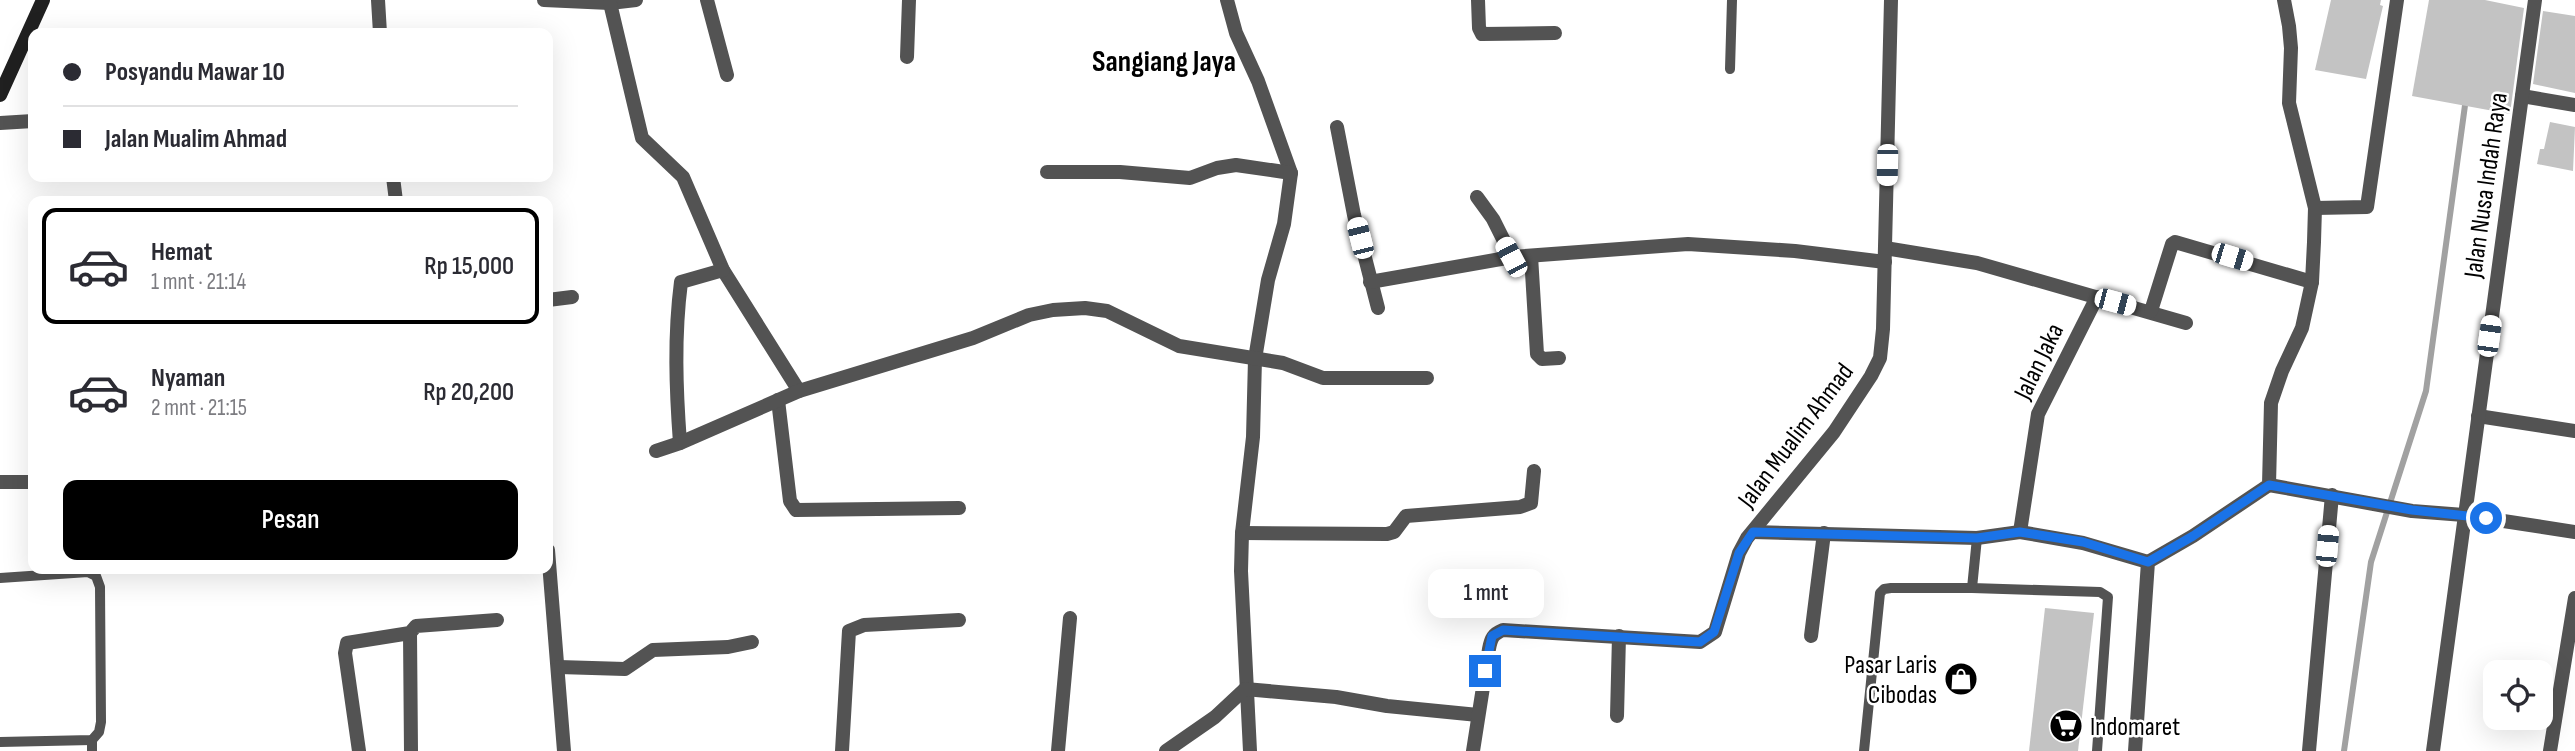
<!DOCTYPE html>
<html lang="id">
<meta charset="utf-8">
<style>
:root{--surface:#fff;--page:#f7f7f7;--text:#2b2b33;--muted:#7c7c81;--line:#e1e1e2;--accent:#000}
body{margin:0;font-family:"Sofia Sans Condensed",sans-serif;background:var(--page);color:var(--text);height:100vh;display:flex;flex-direction:column;font-size:26px;white-space:nowrap}
*{box-sizing:border-box;margin:0}
p{font-size:23px;color:var(--muted)}
.icon{flex:none;width:38px;height:38px;fill:none;stroke:currentColor;stroke-width:2;stroke-linecap:round;stroke-linejoin:round}
.map{position:relative;flex:1;overflow:hidden}
.drawer{position:absolute;left:28px;top:196px;width:525px;height:378px;display:flex;flex-direction:column;background:var(--surface);border-radius:14px;box-shadow:0 7px 28px #0002}
.drawer>*{flex:none}
.banner{position:absolute;left:28px;top:28px;width:525px;height:154px;border-radius:14px;box-shadow:0 7px 28px #0002;display:grid;align-content:center;height:154px;padding:0 35px;background:var(--surface)}
.controls{position:absolute;left:2483px;top:660px;display:grid;gap:14px}
.controls a{display:grid;place-items:center;width:70px;height:70px;border-radius:14px;background:var(--surface);box-shadow:0 7px 28px #0002;font-size:35px}
.end{position:absolute;width:32px;height:32px;margin:-16px;border:9px solid #1a73e8;background:#fff;box-shadow:0 0 0 4px #fff}
.from{border-radius:50%}
.bubble{position:absolute;height:49px;border-radius:14px;background:var(--surface);box-shadow:0 7px 28px #0002;font-size:23px;font-weight:600;line-height:49px;text-align:center}
.car{position:absolute;width:21px;height:42px;margin:-21px -10px;border-radius:9px;box-shadow:0 0 5px 2px #0007;background:linear-gradient(#fff 24%,#345 0 40%,#fff 0 76%,#345 0 86%,#fff 0)}
.banner b{display:flex;align-items:center;gap:24px;height:66px;font-size:26px}
.banner b+b{border-top:2px solid var(--line)}
.banner i{width:18px;height:18px;background:var(--text)}
ul{padding:12px 0 0;list-style:none}
li{display:flex;align-items:center;gap:21px;height:116px;margin:0 14px 10px;padding:0 21px;border:4px solid transparent;border-radius:14px}
li div{flex:1}
li b{display:block;font-size:26px}
li em{font-style:normal;font-weight:600}
li.selected{border-color:var(--accent)}
li>.icon{width:63px;height:63px;stroke-width:1.5}
.cta{display:flex;gap:14px;margin-top:auto;padding:14px 35px}
.cta a{flex:1;height:80px;border-radius:14px;background:var(--accent);color:#fff;font-size:28px;font-weight:600;line-height:80px;text-align:center}
.map>svg:first-child{display:block}
.lines{fill:none;stroke-linecap:round;stroke-linejoin:round}
.stream{stroke:#a1a1a1;stroke-width:6}
.building{fill:#c3c3c3}
.service{stroke:#535353;stroke-width:10}
.minor{stroke:#535353;stroke-width:14}
.tertiary{stroke:#535353;stroke-width:14}
.secondary{stroke:#202020;stroke-width:14}
.route{stroke:#1a73e8;stroke-width:9}
.labels{text-anchor:middle;stroke-width:5;stroke-linejoin:round;paint-order:stroke}
.street-label{font-size:26px;fill:#000;stroke:#fff}
.poi-label{font-size:26px;fill:#000;stroke:#fff;text-anchor:end}
.quarter-label{font-size:30px;font-weight:bold;fill:#000;stroke:#fff}
</style>
<div class="map">
<svg width="2575" height="751" viewBox="0 0 2575 751">
<rect width="100%" height="100%" fill="#fff"/>
<g class="lines">
<polyline class="stream" points="2344,751 2371,562 2426,391 2466,98"/>
</g>
<g class="building">
<polygon points="2331,0 2381,0 2380,5 2383,6 2366,79 2315,70"/>
<polygon points="2429,0 2485,0 2524,8 2510,114 2412,96"/>
<polygon points="2543,11 2575,16 2575,93 2533,84"/>
<polygon points="2550,122 2575,127 2573,171 2537,164 2540,149 2544,149"/>
<polygon points="2045,608 2094,613 2078,751 2029,751"/>
</g>
<g class="lines">
<g class="service">
<polyline points="1730,69 1732,0"/>
<polyline points="1977,538 1972,588 2100,592 2108,597 2097,751"/>
<polyline points="0,578 88,572 96,576 100,587 101,722 99,732 92,740 0,742"/>
<polyline points="92,740 92,751"/>
<polyline points="1864,751 1880,593 1884,589 1891,588 1972,588"/>
</g>
<g class="minor">
<polyline points="378,0 380,33"/>
<polyline points="544,0 610,3 636,0"/>
<polyline points="707,0 727,75"/>
<polyline points="1227,0 1236,33 1258,81 1291,173 1284,224 1268,280 1255,359 1253,437 1242,533 1241,571 1250,751"/>
<polyline points="1478,0 1479,28 1482,34 1555,33"/>
<polyline points="610,3 642,138 683,177 723,270 799,391"/>
<polyline points="907,57 909,0"/>
<polyline points="2522,96 2575,105"/>
<polyline points="0,123 33,121"/>
<polyline points="1337,127 1354,215 1378,308"/>
<polyline points="1047,172 1120,172 1190,178 1217,168 1236,165 1291,173"/>
<polyline points="393,177 396,201"/>
<polyline points="1477,197 1493,219 1512,257"/>
<polyline points="2315,208 2367,207 2397,0"/>
<polyline points="1885,248 1977,263 2186,323"/>
<polyline points="1531,256 1537,354 1542,359 1559,358"/>
<polyline points="1370,282 1512,257 1688,244 1795,251 1885,262"/>
<polyline points="548,300 572,297"/>
<polyline points="2151,311 2172,244 2175,242 2312,282"/>
<polyline points="778,400 790,501 796,510 959,508"/>
<polyline points="2478,416 2575,431"/>
<path d="M 680,443 C 676,389 674,336 681,282 L 723,270"/>
<polyline points="656,451 680,443 799,391 973,338 1029,315 1053,310 1085,308 1107,311 1179,346 1283,363 1323,378 1427,378"/>
<polyline points="0,482 33,482"/>
<polyline points="2269,485 2412,511 2464,515 2575,532"/>
<polyline points="1753,532 1977,538 2020,532 2083,543 2148,562"/>
<polyline points="2020,532 2038,414 2097,297"/>
<polyline points="1242,533 1387,534 1394,532 1406,516 1520,507 1531,503 1534,471"/>
<polyline points="548,550 564,751"/>
<polyline points="410,633 411,751"/>
<polyline points="1811,636 1824,533"/>
<polyline points="559,667 625,669 653,650 728,647 752,642"/>
<polyline points="1245,689 1336,697 1387,706 1478,715"/>
<polyline points="1617,716 1619,636"/>
<polyline points="359,751 345,653 347,643 410,633 416,626 497,620"/>
<polyline points="842,751 849,631 864,625 959,620"/>
<polyline points="1058,751 1070,618"/>
<polyline points="1166,751 1215,717 1245,689"/>
<path d="M 1473,751 L 1489,649 C 1491,638 1493,634 1503,630 L 1700,642 L 1715,632 L 1739,553 L 1747,538 L 1834,432 L 1871,376 L 1880,358 L 1883,329 L 1891,0"/>
<polyline points="2135,751 2148,562 2193,536 2269,485 2271,403 2282,371 2302,328 2312,282 2314,242 2315,208 2289,103 2291,48 2289,26 2284,0"/>
<polyline points="2309,751 2332,495"/>
<polyline points="2433,751 2535,0"/>
</g>
<polyline class="tertiary" points="2550,751 2575,598"/>
<polyline class="secondary" points="0,95 43,0"/>
</g>
<g class="lines">
<polyline class="route" points="1485,671 1492,636 1503,630 1700,642 1714,632 1739,553 1753,532 1977,538 2020,532 2083,542 2148,562 2193,536 2269,485 2412,510 2486,518"/>
</g>
<defs>
<symbol id="shop-disc" viewBox="-11 -11 22 22"><circle r="9.5" fill="#000" stroke="#fff"/><path d="M-5-2.5h2.3a2.7 3.5 0 0 1 5.4 0H5L5.5 6h-11ZM-1.5-2.5h3a1.5 2.3 0 0 0-3 0Z" fill="#fff"/></symbol>
<symbol id="supermarket-disc" viewBox="-11 -11 22 22"><circle r="9.5" fill="#000" stroke="#fff"/><path d="M-6-5.5h2.5l.6 2H6L4.5 2H-2.5L-4.4-4H-6ZM-1.5 3.2a1.3 1.3 0 1 0 .1 0ZM3 3.2a1.3 1.3 0 1 0 .1 0Z" fill="#fff"/></symbol>
</defs>
<g fill-rule="evenodd">
<use href="#shop-disc" x="1942" y="660" width="38" height="38"/>
<use href="#supermarket-disc" x="2047" y="707" width="38" height="38"/>
</g>
<g class="labels">
<g class="street-label">
<text transform="translate(2485 185) rotate(-82)" y="9">Jalan Nusa Indah Raya</text>
<text transform="translate(2038 361) rotate(-64)" y="9">Jalan Jaka</text>
<text transform="translate(1795 435) rotate(-53)" y="9">Jalan Mualim Ahmad</text>
</g>
<g class="poi-label">
<text x="1937" y="673">Pasar Laris<tspan x="1937" dy="30">Cibodas</tspan></text>
<text x="2090" y="735" text-anchor="start">Indomaret</text>
</g>
<g class="quarter-label">
<text x="1164" y="71">Sangiang Jaya</text>
</g>
</g>
</svg>
<div class="controls">
<a><svg class="icon" aria-label="locate" viewBox="0 0 24 24"><circle cx="12" cy="12" r="6"/><path d="M12 2v4M12 18v4M2 12h4M18 12h4"/></svg></a>
</div>
<i class="end from" style="left:2486px;top:518px"></i>
<i class="end" style="left:1485px;top:671px"></i>
<div class="bubble" style="left:1428px;top:569px;width:116px">1 mnt</div>
<i class="car" style="left:1887px;top:165px;rotate:181deg"></i>
<i class="car" style="left:1360px;top:238px;rotate:346deg"></i>
<i class="car" style="left:1511px;top:257px;rotate:332deg"></i>
<i class="car" style="left:2232px;top:257px;rotate:107deg"></i>
<i class="car" style="left:2115px;top:302px;rotate:105deg"></i>
<i class="car" style="left:2489px;top:336px;rotate:8deg"></i>
<i class="car" style="left:2327px;top:546px;rotate:5deg"></i>
<div class="banner">
<b><i class="from"></i>Posyandu Mawar 10</b>
<b><i></i>Jalan Mualim Ahmad</b>
</div>
<section class="drawer">
<ul>
<li class="selected"><svg class="icon" aria-label="car" viewBox="0 0 24 24"><path d="M5 17H2v-5l4-1 3-4h7l3 4 3 1v5h-3M9 17h6M6 11h13"/><circle cx="7" cy="17" r="2"/><circle cx="17" cy="17" r="2"/></svg><div><b>Hemat</b><p>1 mnt · 21:14</p></div><em>Rp 15,000</em></li>
<li><svg class="icon" aria-label="car" viewBox="0 0 24 24"><path d="M5 17H2v-5l4-1 3-4h7l3 4 3 1v5h-3M9 17h6M6 11h13"/><circle cx="7" cy="17" r="2"/><circle cx="17" cy="17" r="2"/></svg><div><b>Nyaman</b><p>2 mnt · 21:15</p></div><em>Rp 20,200</em></li>
</ul>
<div class="cta"><a>Pesan</a></div>
</section>
</div>
